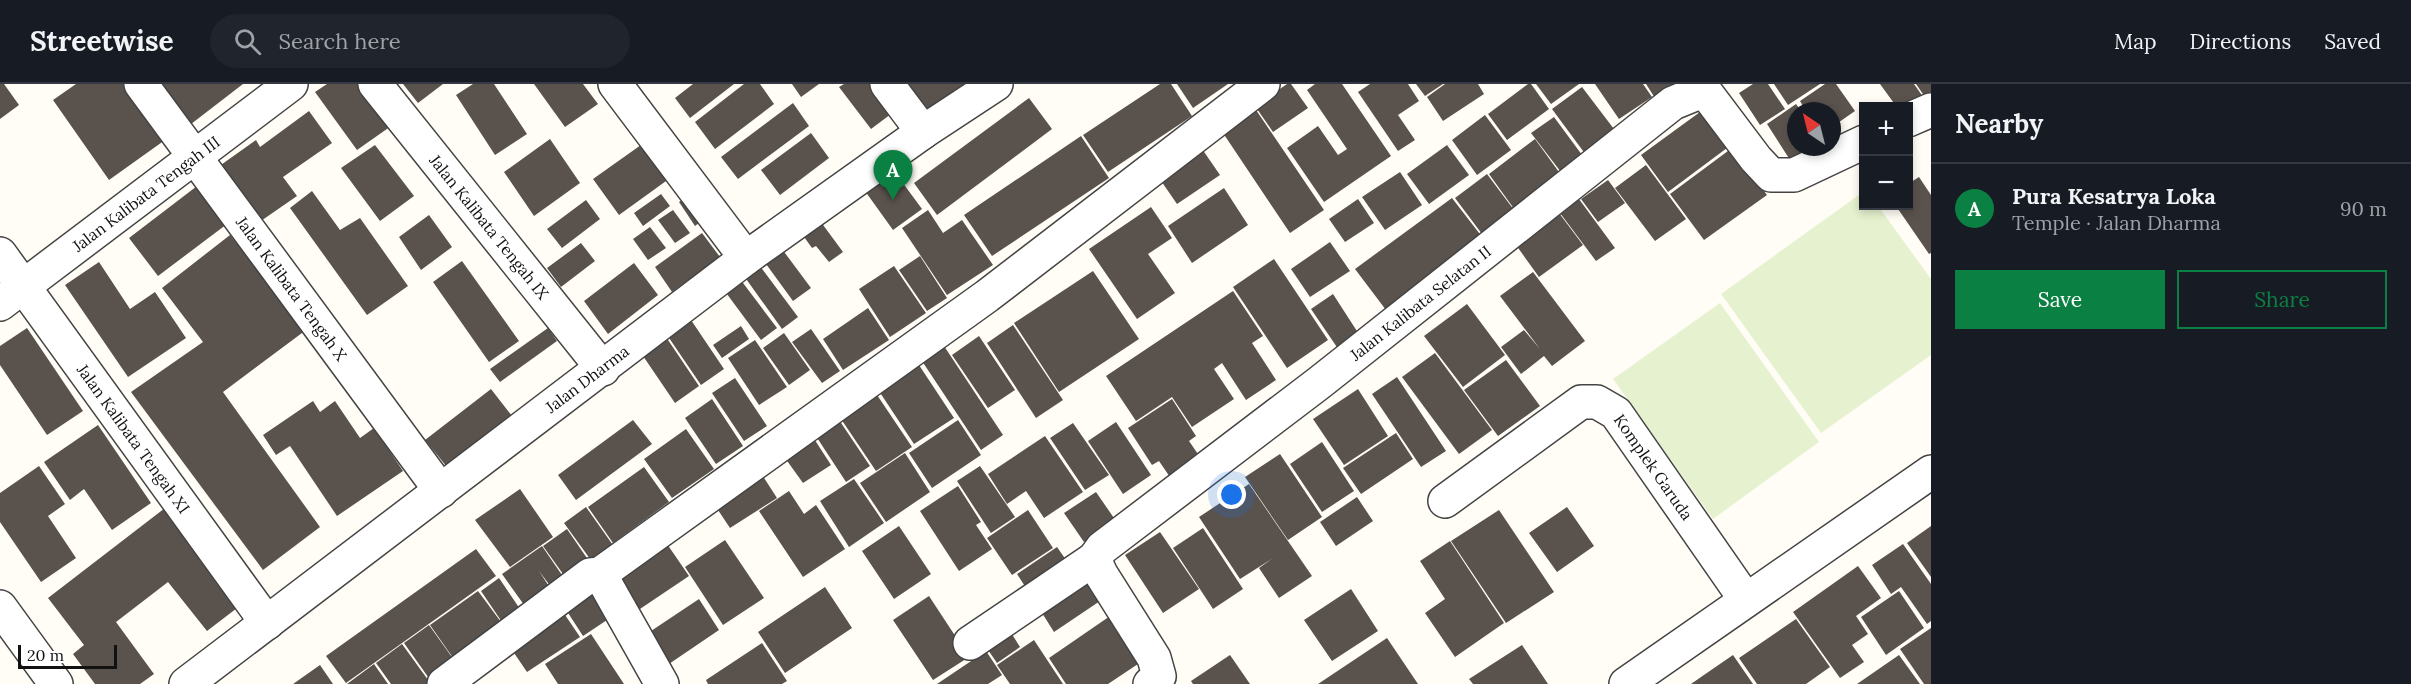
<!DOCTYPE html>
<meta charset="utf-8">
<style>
:root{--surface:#171b24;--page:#20242c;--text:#f1f3f6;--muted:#9ea1a6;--line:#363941;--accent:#0b8043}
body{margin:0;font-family:Lora,serif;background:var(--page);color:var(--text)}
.controls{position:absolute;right:18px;top:18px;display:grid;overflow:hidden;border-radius:0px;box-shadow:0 3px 9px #0003}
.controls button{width:54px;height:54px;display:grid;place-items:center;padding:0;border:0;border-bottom:2px solid var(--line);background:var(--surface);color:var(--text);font:30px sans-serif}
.compass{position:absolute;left:1787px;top:18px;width:54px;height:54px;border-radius:50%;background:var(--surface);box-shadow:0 3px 9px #0003;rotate:325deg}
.scale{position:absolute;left:18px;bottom:15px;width:99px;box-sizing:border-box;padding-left:6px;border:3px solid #111;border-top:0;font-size:16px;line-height:21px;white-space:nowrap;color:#111;-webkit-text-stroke:4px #fff;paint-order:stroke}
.you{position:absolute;left:1232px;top:411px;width:21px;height:21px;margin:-15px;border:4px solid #fff;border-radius:50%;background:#1a73e8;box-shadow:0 0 0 9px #1a73e833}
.badge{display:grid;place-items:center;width:39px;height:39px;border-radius:50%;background:var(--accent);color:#fff;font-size:20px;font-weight:700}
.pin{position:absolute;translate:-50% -50px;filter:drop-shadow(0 2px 3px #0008)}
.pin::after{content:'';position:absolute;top:32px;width:21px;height:18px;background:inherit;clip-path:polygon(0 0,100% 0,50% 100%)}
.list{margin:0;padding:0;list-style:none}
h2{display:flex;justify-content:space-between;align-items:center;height:78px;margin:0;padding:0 24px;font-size:26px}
h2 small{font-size:20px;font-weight:400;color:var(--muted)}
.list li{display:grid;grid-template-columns:39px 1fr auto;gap:18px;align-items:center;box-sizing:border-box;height:90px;padding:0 24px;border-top:2px solid var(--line)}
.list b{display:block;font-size:22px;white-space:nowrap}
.list p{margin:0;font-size:20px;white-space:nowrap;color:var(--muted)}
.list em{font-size:20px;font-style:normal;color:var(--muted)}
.actions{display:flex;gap:12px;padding:18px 24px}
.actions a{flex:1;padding:14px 0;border:2px solid var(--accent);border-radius:0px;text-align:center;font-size:21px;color:var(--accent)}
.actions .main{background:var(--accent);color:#fff}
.icon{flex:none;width:33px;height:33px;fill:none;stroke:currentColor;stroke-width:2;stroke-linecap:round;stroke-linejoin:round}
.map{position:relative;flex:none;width:1931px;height:600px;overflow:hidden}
header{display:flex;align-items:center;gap:36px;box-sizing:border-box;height:84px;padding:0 30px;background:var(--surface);border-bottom:2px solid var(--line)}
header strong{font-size:28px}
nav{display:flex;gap:33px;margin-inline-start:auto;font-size:21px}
.search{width:420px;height:54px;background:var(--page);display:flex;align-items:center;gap:15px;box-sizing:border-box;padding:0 21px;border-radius:33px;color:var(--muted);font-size:22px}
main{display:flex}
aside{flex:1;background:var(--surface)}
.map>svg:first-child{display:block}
</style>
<header>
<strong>Streetwise</strong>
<div class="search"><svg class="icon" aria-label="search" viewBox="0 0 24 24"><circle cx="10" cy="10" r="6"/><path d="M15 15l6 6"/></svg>Search here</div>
<nav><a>Map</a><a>Directions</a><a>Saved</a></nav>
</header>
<main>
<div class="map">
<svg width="1931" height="600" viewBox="0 0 1931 600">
<rect width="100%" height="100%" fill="#fffdf5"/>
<!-- pitch -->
<path fill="#e6f2cf" d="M1863 108 1864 122H1878L1931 195V271L1821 349 1721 210Z
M1720 219 1819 358 1713 435 1613 295Z"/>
<!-- building -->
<path fill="#5a524d" d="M0 0H4L19 21 0 35Z
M76 0H124L165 56 109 96 53 16Z
M149 0H243L182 47Z
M327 0H366L394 40 357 66 315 8Z
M403 0H443L418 19Z
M473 0H494L527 50 495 71 456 11Z
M534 0H583L598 20 565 43Z
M693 0H734L690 34 675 14Z
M744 0H760L774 20 715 65 695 38Z
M792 0H819L801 13Z
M844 0H881L899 24 871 45 839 3Z
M909 0H976L930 31Z
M1160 0H1171L1192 32 1108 88 1083 51Z
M1177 0H1228L1193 24Z
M1287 0H1291L1308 24 1273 48 1255 22Z
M1315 0H1342L1391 72 1324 118 1287 64 1318 42 1338 71 1347 65 1307 6Z
M1370 0H1408L1419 17 1398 31 1415 56 1398 67 1358 8Z
M1416 0H1443L1425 12Z
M1445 0H1478L1484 10 1443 37 1427 13Z
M1528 0H1531L1549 25 1507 56 1488 30Z
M1536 0H1579L1551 20Z
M1595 0H1643L1652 13 1619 35Z
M1646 0H1676L1655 14Z
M1753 0H1768L1785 25 1760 41 1739 9Z
M1774 0H1820L1788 21Z
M1825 0H1836L1855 27 1832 43V27H1806L1800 17Z
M1880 0H1914L1926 17 1908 22H1896Z
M1916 0H1931V9L1925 13Z
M1582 3 1617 49 1586 71 1552 25Z
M1029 14 1052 45 937 131 914 99Z
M793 19 809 42 738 95 721 73Z
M1796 20 1801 27H1796V63H1816L1792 79 1767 40Z
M1254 23 1324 126 1290 149 1221 46Z
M309 27 332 59 283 93 297 112 258 139 218 83 256 56 260 63Z
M1700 28 1727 64 1668 108 1641 71Z
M1485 31 1511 66 1477 91 1452 56Z
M1554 33 1585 75 1564 92 1531 49Z
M811 49 829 74 780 111 761 86Z
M1081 52 1109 94 992 172 964 131Z
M550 55 580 99 534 132 504 88Z
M1535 55 1564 95 1517 129 1489 90Z
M648 56 673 92 619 131 593 95Z
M375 61 414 112 380 137 341 84Z
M1447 61 1469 91 1429 120 1407 90Z
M1200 62 1220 91 1177 120 1157 91Z
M1732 64 1767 111 1704 156 1670 110Z
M1646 81 1686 135 1655 157 1615 104Z
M894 87 922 125 893 146 865 107Z
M1400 88 1422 121 1385 146 1362 113Z
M1487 90 1520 134 1488 158 1455 114Z
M1919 93 1931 111V169L1929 170 1896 122H1908V100Z
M1608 96 1625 119 1598 138 1581 115Z
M201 99 231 137 158 192 129 154Z
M1224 104 1248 141 1192 179 1168 142Z
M312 107 340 146 360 134 408 202 367 231 290 124Z
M661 110 670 122 643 142 634 129Z
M691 110 707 133 695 142 679 118Z
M1576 111 1615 164 1596 177 1557 125Z
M1452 114 1486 158 1389 230 1355 185Z
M1358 115 1374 139 1345 158 1329 135Z
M586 116 600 135 562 164 547 145Z
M1151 123 1172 154 1148 170 1175 209 1137 235 1089 165Z
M673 126 690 149 675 159 658 136Z
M928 126 943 149 962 136 993 181 947 211 902 144Z
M1559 129 1583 161 1539 193 1516 161Z
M815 130 843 168 829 178 816 162 812 164 797 143Z
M429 131 452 163 421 186 399 153Z
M650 143 666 164 648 176 633 155Z
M702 149 720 173 672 208 655 183Z
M230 151 306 246 223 308 320 443 263 486 131 308 203 258 162 204Z
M1330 158 1350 187 1310 213 1291 185Z
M581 159 595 177 561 203 547 184Z
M779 161 811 204 793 217 761 173Z
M920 172 947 214 927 227 899 186Z
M754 174 798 233 782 245 739 185Z
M1274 175 1328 256 1287 284 1233 203Z
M462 177 519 257 489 278 433 198Z
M99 178 130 225 155 208 186 254 128 293 65 201Z
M634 179 658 211 608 250 584 217Z
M894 182 926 229 890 253 859 205Z
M1093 187 1139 255 1059 308 1014 239Z
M1533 188 1585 257 1552 282 1544 272 1521 290 1501 263 1524 246 1540 265 1500 212Z
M737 191 777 244 761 256 721 202Z
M1233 207 1263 252 1252 259 1276 296 1246 316 1222 279 1214 285 1234 315 1192 343 1172 313 1136 337 1106 292Z
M1333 210 1364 258 1343 272 1311 225Z
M1467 220 1505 271 1463 303 1424 252Z
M868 224 889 256 843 286 823 255Z
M689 233 724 285 701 301 665 248Z
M1013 241 1063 316 1036 334 987 259Z
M741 242 749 255 722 274 713 261Z
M27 244 83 327 47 351 0 281V262Z
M548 244 557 257 500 298 490 285Z
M811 245 840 287 822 299 792 258Z
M784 249 810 286 789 301 763 264Z
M979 252 1015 306 988 324 952 271Z
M666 253 699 302 675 319 641 269Z
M755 256 787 303 759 321 728 274Z
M942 259 1003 351 981 366 920 274Z
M1435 269 1492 346 1459 370 1402 293Z
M915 275 954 334 914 360 875 301Z
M1506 276 1540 322 1498 352 1464 306Z
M1397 293 1446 367 1421 383 1372 310Z
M735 294 767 342 744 357 712 309Z
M871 302 912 363 876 387 835 326Z
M491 305 512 332 447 383 425 356Z
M1358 305 1388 352 1344 381 1313 335Z
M712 315 743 362 716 380 685 334Z
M1172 315 1196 352 1189 357 1202 376 1172 396 1159 377 1152 381 1128 344Z
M313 317 320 328 335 317 360 354 374 344 403 387 337 432 290 362 276 371 263 351Z
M833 327 870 382 846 398 810 343Z
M633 336 652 360 576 416 558 391Z
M958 336 981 371 932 404 909 369Z
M1116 338 1151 391 1123 410 1088 357Z
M1073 339 1109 391 1085 406 1050 354Z
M98 341 151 419 112 446 84 405 70 416 44 378Z
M686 345 714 385 672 414 644 375Z
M809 347 831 381 803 399 780 367Z
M1396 349 1413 375 1361 410 1343 384Z
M1045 352 1083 408 1044 434 1026 407 1007 420 988 390Z
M1322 358 1354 407 1322 428 1290 380Z
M905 369 930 408 886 438 860 399Z
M1280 370 1322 433 1288 456 1245 393Z
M39 382 65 420 48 432 76 474 41 498 0 438V409Z
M980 382 1015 433 991 449 957 397Z
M644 383 669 418 613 459 588 423Z
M759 386 777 414 730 444 712 417Z
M854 395 884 439 849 463 820 417Z
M1249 400 1312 492 1279 514 1259 484 1273 474 1240 495 1199 433Z
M958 402 981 438 976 441 992 465 959 487 920 427Z
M520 405 553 453 510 483 475 436Z
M789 407 804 430 816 421 845 465 803 493 759 427Z
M1096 408 1116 437 1084 458 1064 429Z
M1357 413 1373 437 1336 462 1320 438Z
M586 423 615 464 593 479 564 439Z
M1567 423 1594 462 1557 488 1529 449Z
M165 424 241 521 207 547 168 498 116 538 154 590 140 600H95L73 570 84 561 48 514Z
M1028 426 1053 464 1012 491 987 454Z
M1499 426 1554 508 1506 539 1451 457Z
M899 442 931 490 894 515 862 467Z
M1931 442V493L1907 459Z
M1203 444 1243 505 1213 525 1173 464Z
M567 445 591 480 568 497 543 462Z
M1160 448 1199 505 1163 529 1125 471Z
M725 456 764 514 723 541 685 483Z
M665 457 689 492 634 529 610 493Z
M1450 457 1504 539 1455 573 1425 529 1445 515 1420 477Z
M1903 460 1931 500V537L1927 540 1901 503 1891 510 1872 481Z
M542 462 564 494 551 503 539 487 552 507 527 525 502 490Z
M1057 463 1071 483 1030 510 1017 490Z
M476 465 496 492 346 599 326 572Z
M1858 482 1881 514 1856 532 1868 550 1852 561 1864 578 1840 594 1793 528Z
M1082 490 1100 517 1054 548 1037 521Z
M499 494 524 531 506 544 481 507Z
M594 496 616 530 583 552 561 518Z
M825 503 852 544 785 589 758 548Z
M1351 505 1378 547 1332 577 1304 536Z
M478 507 507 546 458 581 430 541Z
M1899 507 1924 544 1886 571 1861 533Z
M929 512 969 573 933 596 893 536Z
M699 515 719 546 663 584 642 553Z
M559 522 580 553 527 588 506 557Z
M1113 530 1144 576 1108 600H1066L1049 574Z
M1796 535 1830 583 1806 600H1757L1739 574Z
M429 541 459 583 433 600 404 559Z
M1008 544 1020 563 997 579 984 560Z
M1931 544V600H1924L1900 565Z
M591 550 624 600H558L545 580Z
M1387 554 1418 600H1318Z
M1034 556 1063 600H1010L997 581Z
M762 559 787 597 782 600H708L706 596Z
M402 560 431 600H391L376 579Z
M1522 561 1548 600H1473L1469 595Z
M986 567 1002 591 988 600H937Z
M1230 571 1250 600H1193L1191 597Z
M1733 571 1753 600H1691L1701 593Z
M1899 571 1920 600H1857Z
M374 580 388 600H347Z
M320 581 333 600H293Z"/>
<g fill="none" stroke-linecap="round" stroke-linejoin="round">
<!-- minor casing -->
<g stroke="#444" stroke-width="36">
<g id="minor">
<path id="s1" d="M141 0 441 407"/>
<path id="s2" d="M375 0 603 285"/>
<path d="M615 0 746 174"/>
<path d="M887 0 923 48"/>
<path d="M1908 36 1931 26"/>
<path id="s3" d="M0 170 267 539"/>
<path id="s4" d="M0 220 291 0"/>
<path id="s5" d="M1445 417 1581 318H1597L1616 329 1746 516"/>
<path d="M600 490 662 600"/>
<path d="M0 523 56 600"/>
<path d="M970 559 1094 475"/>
<path id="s6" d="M186 600 746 174 923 48 996 0"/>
<path d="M444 600 590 491 600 490 987 212 1263 0"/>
<path id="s7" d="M1150 600 1159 592 1154 574 1101 490 1094 475 1102 464 1319 299 1673 19 1695 10H1707L1756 75 1771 91H1794L1864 58"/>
<path d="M1626 600 1931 388"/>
</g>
</g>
<!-- minor -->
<use href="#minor" stroke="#fff" stroke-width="33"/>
</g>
<g text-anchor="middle" stroke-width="6" stroke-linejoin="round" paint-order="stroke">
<!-- street labels -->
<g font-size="16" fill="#111" stroke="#fff">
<text dy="6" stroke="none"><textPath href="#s4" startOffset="183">Jalan Kalibata Tengah III</textPath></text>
<text dy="6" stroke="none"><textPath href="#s2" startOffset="183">Jalan Kalibata Tengah IX</textPath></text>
<text dy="6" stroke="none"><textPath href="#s1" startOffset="254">Jalan Kalibata Tengah X</textPath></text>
<text dy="6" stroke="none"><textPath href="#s7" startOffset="562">Jalan Kalibata Selatan II</textPath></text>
<text dy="6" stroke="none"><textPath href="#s6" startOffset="504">Jalan Dharma</textPath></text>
<text dy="6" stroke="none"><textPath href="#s3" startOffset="228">Jalan Kalibata Tengah XI</textPath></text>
<text dy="6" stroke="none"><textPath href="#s5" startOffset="272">Komplek Garuda</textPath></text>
</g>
</g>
</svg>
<div class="controls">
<button>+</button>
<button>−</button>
</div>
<svg class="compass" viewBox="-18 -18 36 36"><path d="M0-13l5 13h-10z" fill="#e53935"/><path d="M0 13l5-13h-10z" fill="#9ea1a6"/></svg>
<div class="scale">20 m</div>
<div class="you"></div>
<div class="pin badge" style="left:893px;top:116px">A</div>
</div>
<aside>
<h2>Nearby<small></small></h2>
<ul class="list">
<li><span class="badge">A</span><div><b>Pura Kesatrya Loka</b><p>Temple · Jalan Dharma</p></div><em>90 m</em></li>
</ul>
<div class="actions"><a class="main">Save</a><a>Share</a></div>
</aside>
</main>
